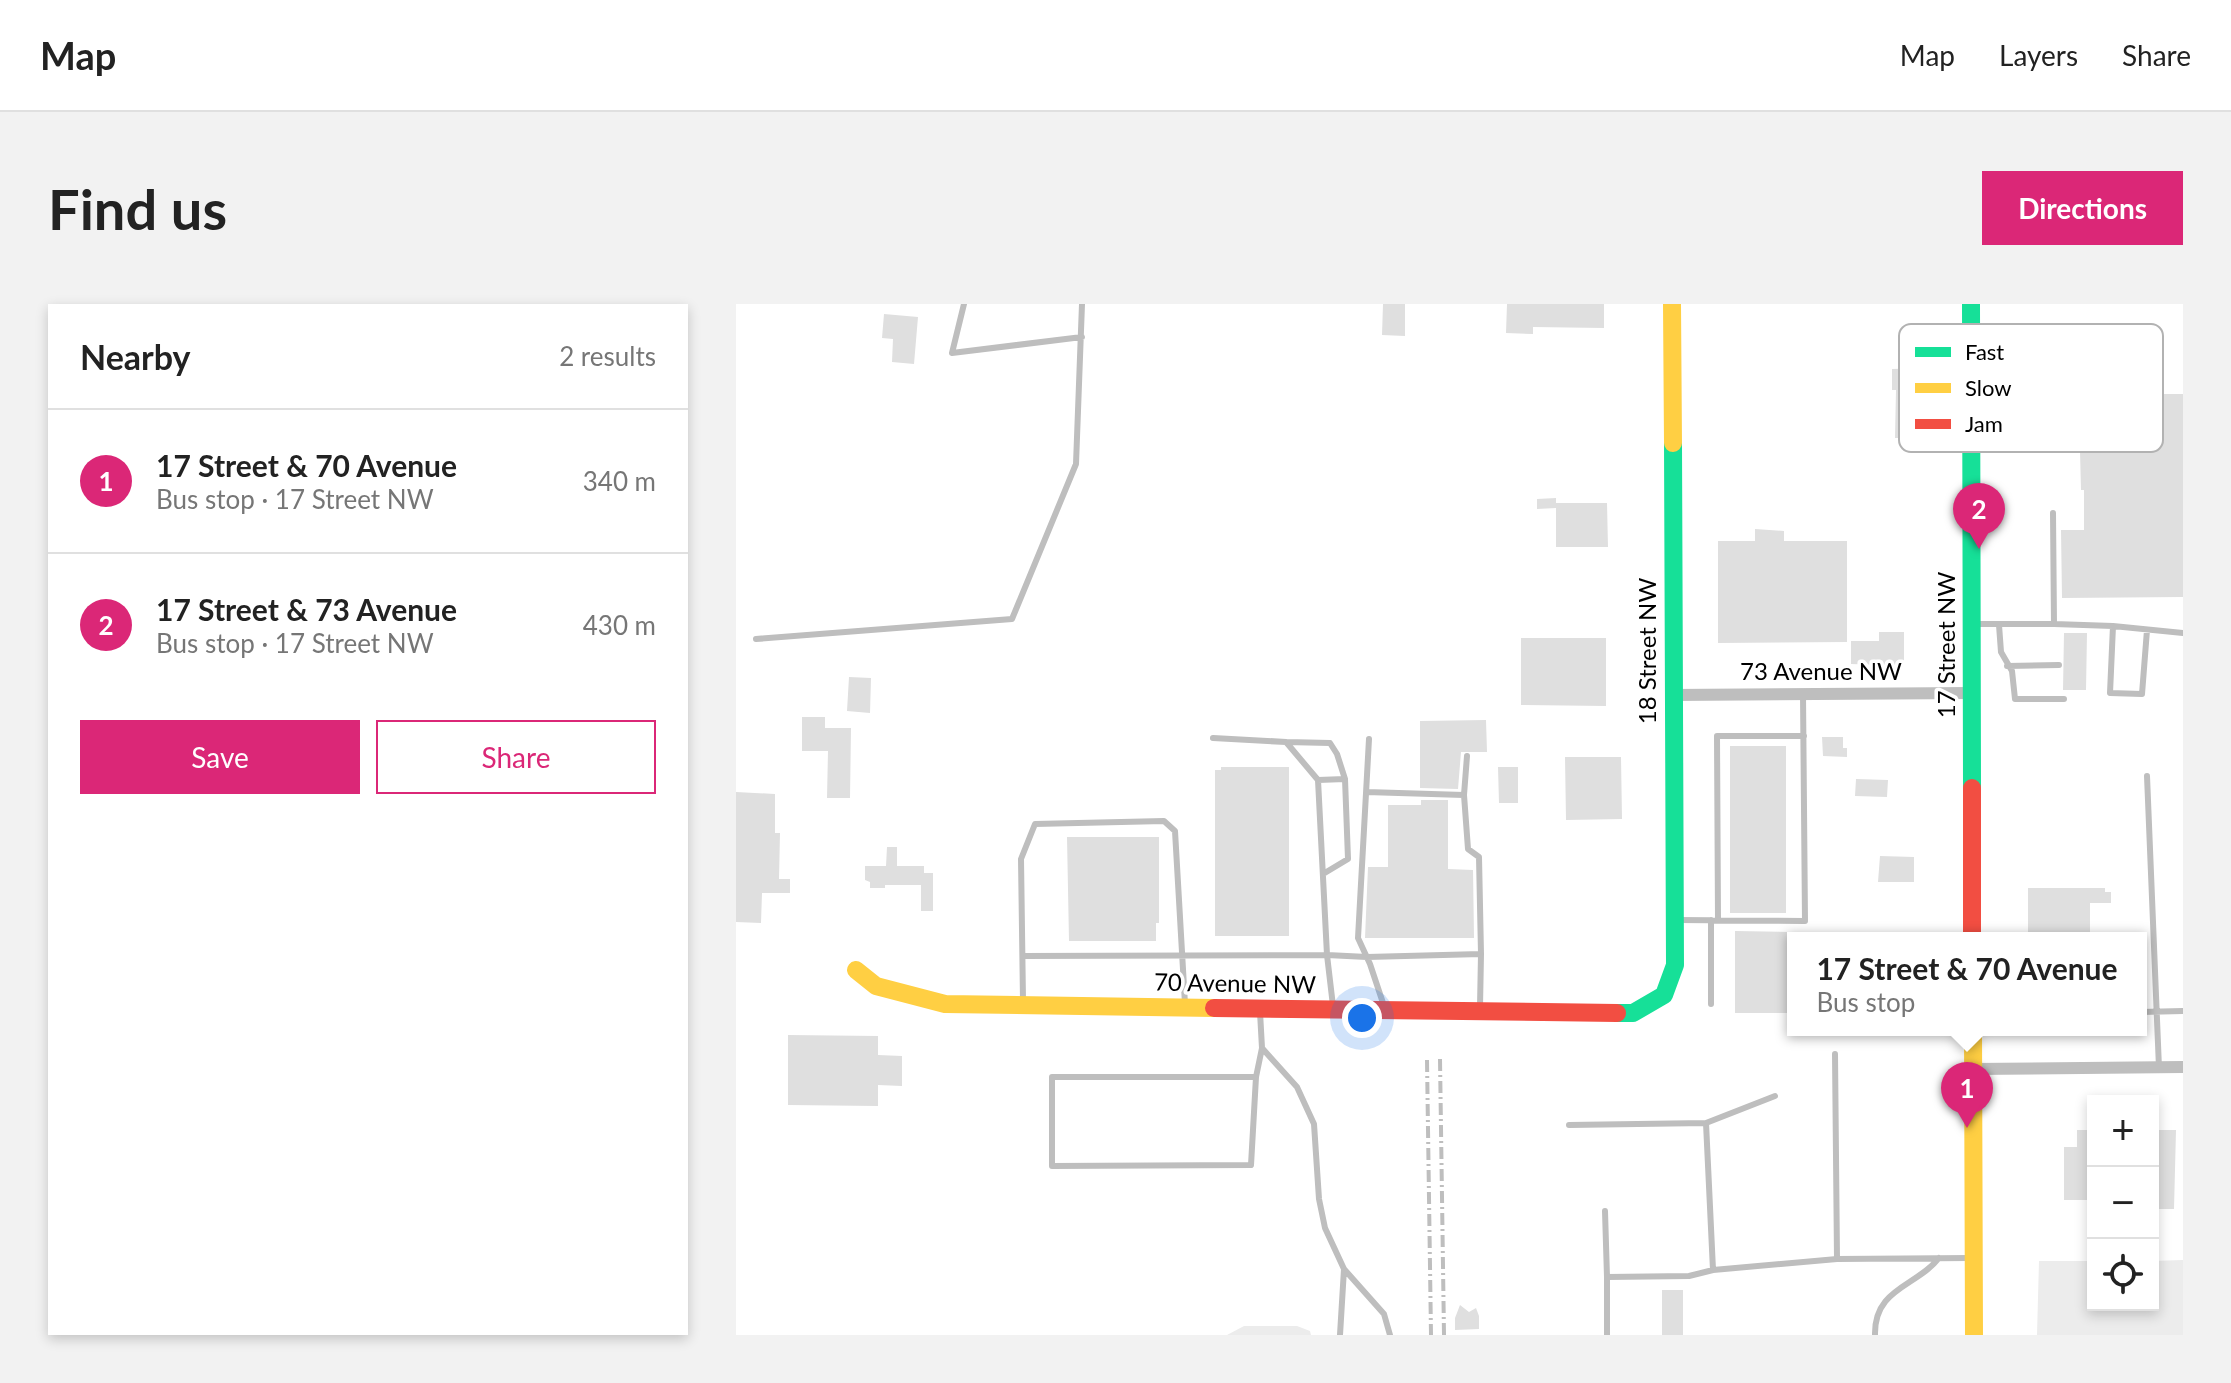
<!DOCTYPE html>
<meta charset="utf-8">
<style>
:root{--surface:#fff;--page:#f2f2f2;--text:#222;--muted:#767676;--line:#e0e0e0;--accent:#db2777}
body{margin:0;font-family:Lato,sans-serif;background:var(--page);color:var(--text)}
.controls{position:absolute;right:24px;bottom:24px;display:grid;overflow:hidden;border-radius:0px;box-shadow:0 4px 12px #0003}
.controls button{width:72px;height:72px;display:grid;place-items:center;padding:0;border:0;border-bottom:2px solid var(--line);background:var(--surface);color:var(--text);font:40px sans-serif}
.you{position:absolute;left:626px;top:714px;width:28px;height:28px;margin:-20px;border:6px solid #fff;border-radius:50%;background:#1a73e8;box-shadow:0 0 0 12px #1a73e833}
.badge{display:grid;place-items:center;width:52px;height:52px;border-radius:50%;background:var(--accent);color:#fff;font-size:26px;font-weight:700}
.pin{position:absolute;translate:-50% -66px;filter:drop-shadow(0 2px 4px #0008)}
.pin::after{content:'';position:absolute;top:42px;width:28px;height:24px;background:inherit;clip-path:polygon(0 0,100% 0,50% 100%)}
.popup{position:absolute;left:1051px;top:628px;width:360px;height:104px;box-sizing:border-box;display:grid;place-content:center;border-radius:0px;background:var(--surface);filter:drop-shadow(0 2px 6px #0005);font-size:26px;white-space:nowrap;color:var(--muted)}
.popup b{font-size:30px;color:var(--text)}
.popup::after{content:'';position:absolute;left:50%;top:100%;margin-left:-16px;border:16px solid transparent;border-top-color:var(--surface)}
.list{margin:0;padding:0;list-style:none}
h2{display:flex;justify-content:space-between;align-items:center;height:104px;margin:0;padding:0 32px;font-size:34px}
h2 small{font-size:26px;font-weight:400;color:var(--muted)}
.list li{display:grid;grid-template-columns:52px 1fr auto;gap:24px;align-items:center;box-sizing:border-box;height:144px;padding:0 32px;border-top:2px solid var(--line)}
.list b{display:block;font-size:30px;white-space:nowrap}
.list p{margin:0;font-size:26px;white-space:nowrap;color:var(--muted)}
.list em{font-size:26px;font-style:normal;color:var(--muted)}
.actions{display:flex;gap:16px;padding:24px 32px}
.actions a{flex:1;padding:18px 0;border:2px solid var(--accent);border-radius:0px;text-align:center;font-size:28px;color:var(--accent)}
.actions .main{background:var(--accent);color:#fff}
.icon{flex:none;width:44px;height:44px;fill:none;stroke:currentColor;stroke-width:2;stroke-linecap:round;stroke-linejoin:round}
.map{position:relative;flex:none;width:1447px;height:1031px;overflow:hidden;border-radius:0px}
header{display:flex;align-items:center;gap:48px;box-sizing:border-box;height:112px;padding:0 40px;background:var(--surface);border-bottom:2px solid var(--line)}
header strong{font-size:38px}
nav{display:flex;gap:44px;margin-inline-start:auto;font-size:28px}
.intro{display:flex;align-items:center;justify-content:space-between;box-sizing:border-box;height:192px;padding:0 48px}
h1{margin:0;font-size:56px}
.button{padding:20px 36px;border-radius:0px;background:var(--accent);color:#fff;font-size:28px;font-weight:700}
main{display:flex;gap:48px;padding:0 48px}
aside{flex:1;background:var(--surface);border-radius:0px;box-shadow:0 4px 12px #0003}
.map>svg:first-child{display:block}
</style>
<header>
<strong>Map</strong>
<nav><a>Map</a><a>Layers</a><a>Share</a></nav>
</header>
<div class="intro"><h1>Find us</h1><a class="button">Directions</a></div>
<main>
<aside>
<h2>Nearby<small>2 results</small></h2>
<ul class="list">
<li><span class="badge">1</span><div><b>17 Street &amp; 70 Avenue</b><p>Bus stop · 17 Street NW</p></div><em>340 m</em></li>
<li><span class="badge">2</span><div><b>17 Street &amp; 73 Avenue</b><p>Bus stop · 17 Street NW</p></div><em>430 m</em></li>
</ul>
<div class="actions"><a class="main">Save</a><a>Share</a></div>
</aside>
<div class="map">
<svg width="1447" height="1031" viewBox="0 0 1447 1031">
<rect width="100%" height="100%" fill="#fff"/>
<!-- green -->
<path fill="#ececec" d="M1447 956V1031H1301L1303 957H1357V1001H1417V957Z
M508 1022H561L574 1027 575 1031H491Z"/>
<!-- building -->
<path fill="#dfdfdf" d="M647 0H669V32L646 31Z
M771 0H868V24L797 23V30L770 29Z
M148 10 182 13 178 60 156 58 157 35 146 34Z
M1189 64 1190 90H1194L1192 145 1169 146V134H1159L1160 86H1156V65Z
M1382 90V93H1423V90H1447V293L1326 294 1325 226H1348V186H1345L1344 147H1311L1312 122H1349V91Z
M820 194V199H871L872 243H820V204L801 205V195Z
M1019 225 1048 227V237H1111V338L982 339V237H1019Z
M1143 328H1168V362L1115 360V337H1143Z
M1328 329H1351L1350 386H1327Z
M785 334H870V402L785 401Z
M113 373 135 374 134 409 111 407Z
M66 413H89V424H115L114 494H91L92 447H66Z
M750 416 751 448H725L722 485 684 484V417Z
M1086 433H1107V444H1111V453L1087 452Z
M994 442H1050V609H994Z
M829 453H885L886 515 830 516Z
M485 463H553V632H479V466H485Z
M762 463H782V499H763Z
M1120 475 1152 476 1151 493 1119 492Z
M0 488 39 490V529H44L43 575H54V589H26L25 619 0 618Z
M685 496H712V565L737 566 738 634H629L632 563H652V501H685Z
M331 533H423V619H420V637H333Z
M151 543H161V562H188V569H197V607H185V581H149V584H134V578L129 576V562H150Z
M1144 552 1178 553V578H1142Z
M1292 584H1369V588H1375V599H1354V634H1292Z
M999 627 1055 628 1054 709H999Z
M52 731 142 732V751L166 752V782L142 781V802L52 801Z
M1341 826H1357V896H1328V843H1341Z
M1417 826H1440L1438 905H1417Z
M926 986H947V1031H926Z
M724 1001 733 1008 740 1004 743 1012V1025L719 1026V1014Z"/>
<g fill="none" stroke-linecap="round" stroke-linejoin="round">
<!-- lane -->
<path stroke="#bebebe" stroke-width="6" d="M228 0 216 49 346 33
M1239 320H1318L1317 209
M1318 320 1377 322 1447 329
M1263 321 1265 348 1276 367 1279 395H1328
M1377 322 1374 389 1406 390 1411 326
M20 335 276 315 340 160 346 0
M1271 362 1323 361
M477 434 550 438 582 476 591 651 631 653 745 650 744 703
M633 435 622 634 634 660 648 702
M550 438 594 439 601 450 609 475 582 476
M1411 472 1423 764
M630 488 728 491 732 545 743 553 745 650
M728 491 731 452
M587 570 612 555 609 475
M940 616 1069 617 1067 390
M975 616V700
M982 616 981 432H1068
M287 652 591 651 597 702
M287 697 285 555 299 520 428 517 439 527 449 700
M524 708 526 744 561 783 578 820 583 895 589 924 608 965 648 1010 654 1031
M1405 708 1447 707
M1099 750 1101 955
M520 773H316V862L515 861 520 773 526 744
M970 819 1039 792
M833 821 970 819 977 966
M869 907 871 973
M604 1031 608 965
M871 1031V973L953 972 977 966 1101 955 1234 954
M1139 1031C1138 984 1180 983 1203 954"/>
<!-- street -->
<path stroke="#bebebe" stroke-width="12" d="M936 391 1235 389
M1237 765 1447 763"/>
<!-- fast -->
<path stroke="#16e098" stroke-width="18" d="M1235 0 1236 484
M881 709H897L928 691 939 661 937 139"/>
<!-- slow -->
<path stroke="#ffcf43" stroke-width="18" d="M936 0 937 139
M120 666 140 682 209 700 478 704
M1237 726 1238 1031"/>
<!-- jam -->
<path stroke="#f24e42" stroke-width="18" d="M1236 484V634
M478 704 881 709"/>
<!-- rail -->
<path stroke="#bebebe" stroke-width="4" stroke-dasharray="12 4 2 4" stroke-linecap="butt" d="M704 755 708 1031
M691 756 695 1031"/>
</g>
<g text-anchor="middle" stroke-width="7" stroke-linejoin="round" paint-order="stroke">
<!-- street labels -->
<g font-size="24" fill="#000" stroke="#fff">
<text transform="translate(1211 341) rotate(-90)" y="8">17 Street NW</text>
<text transform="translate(912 347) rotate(-90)" y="8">18 Street NW</text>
<text x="1085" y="376">73 Avenue NW</text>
<text transform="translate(499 680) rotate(1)" y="8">70 Avenue NW</text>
</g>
</g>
<!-- legend -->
<rect x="1163" y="20" width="264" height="128" rx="12" fill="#fff" stroke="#b2b2b2" stroke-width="2"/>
<rect x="1179" y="43" width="36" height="10" fill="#16e098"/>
<rect x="1179" y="79" width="36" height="10" fill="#ffcf43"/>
<rect x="1179" y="115" width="36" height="10" fill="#f24e42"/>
<g font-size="22" fill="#000">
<text x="1229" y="56">Fast</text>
<text x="1229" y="92">Slow</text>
<text x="1229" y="128">Jam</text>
</g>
</svg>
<div class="controls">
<button>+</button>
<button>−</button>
<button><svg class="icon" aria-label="locate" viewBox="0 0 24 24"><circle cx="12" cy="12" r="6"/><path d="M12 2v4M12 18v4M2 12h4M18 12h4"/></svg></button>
</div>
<div class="you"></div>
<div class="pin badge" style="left:1231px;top:824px">1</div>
<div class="popup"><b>17 Street &amp; 70 Avenue</b>Bus stop</div>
<div class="pin badge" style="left:1243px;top:245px">2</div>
</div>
</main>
